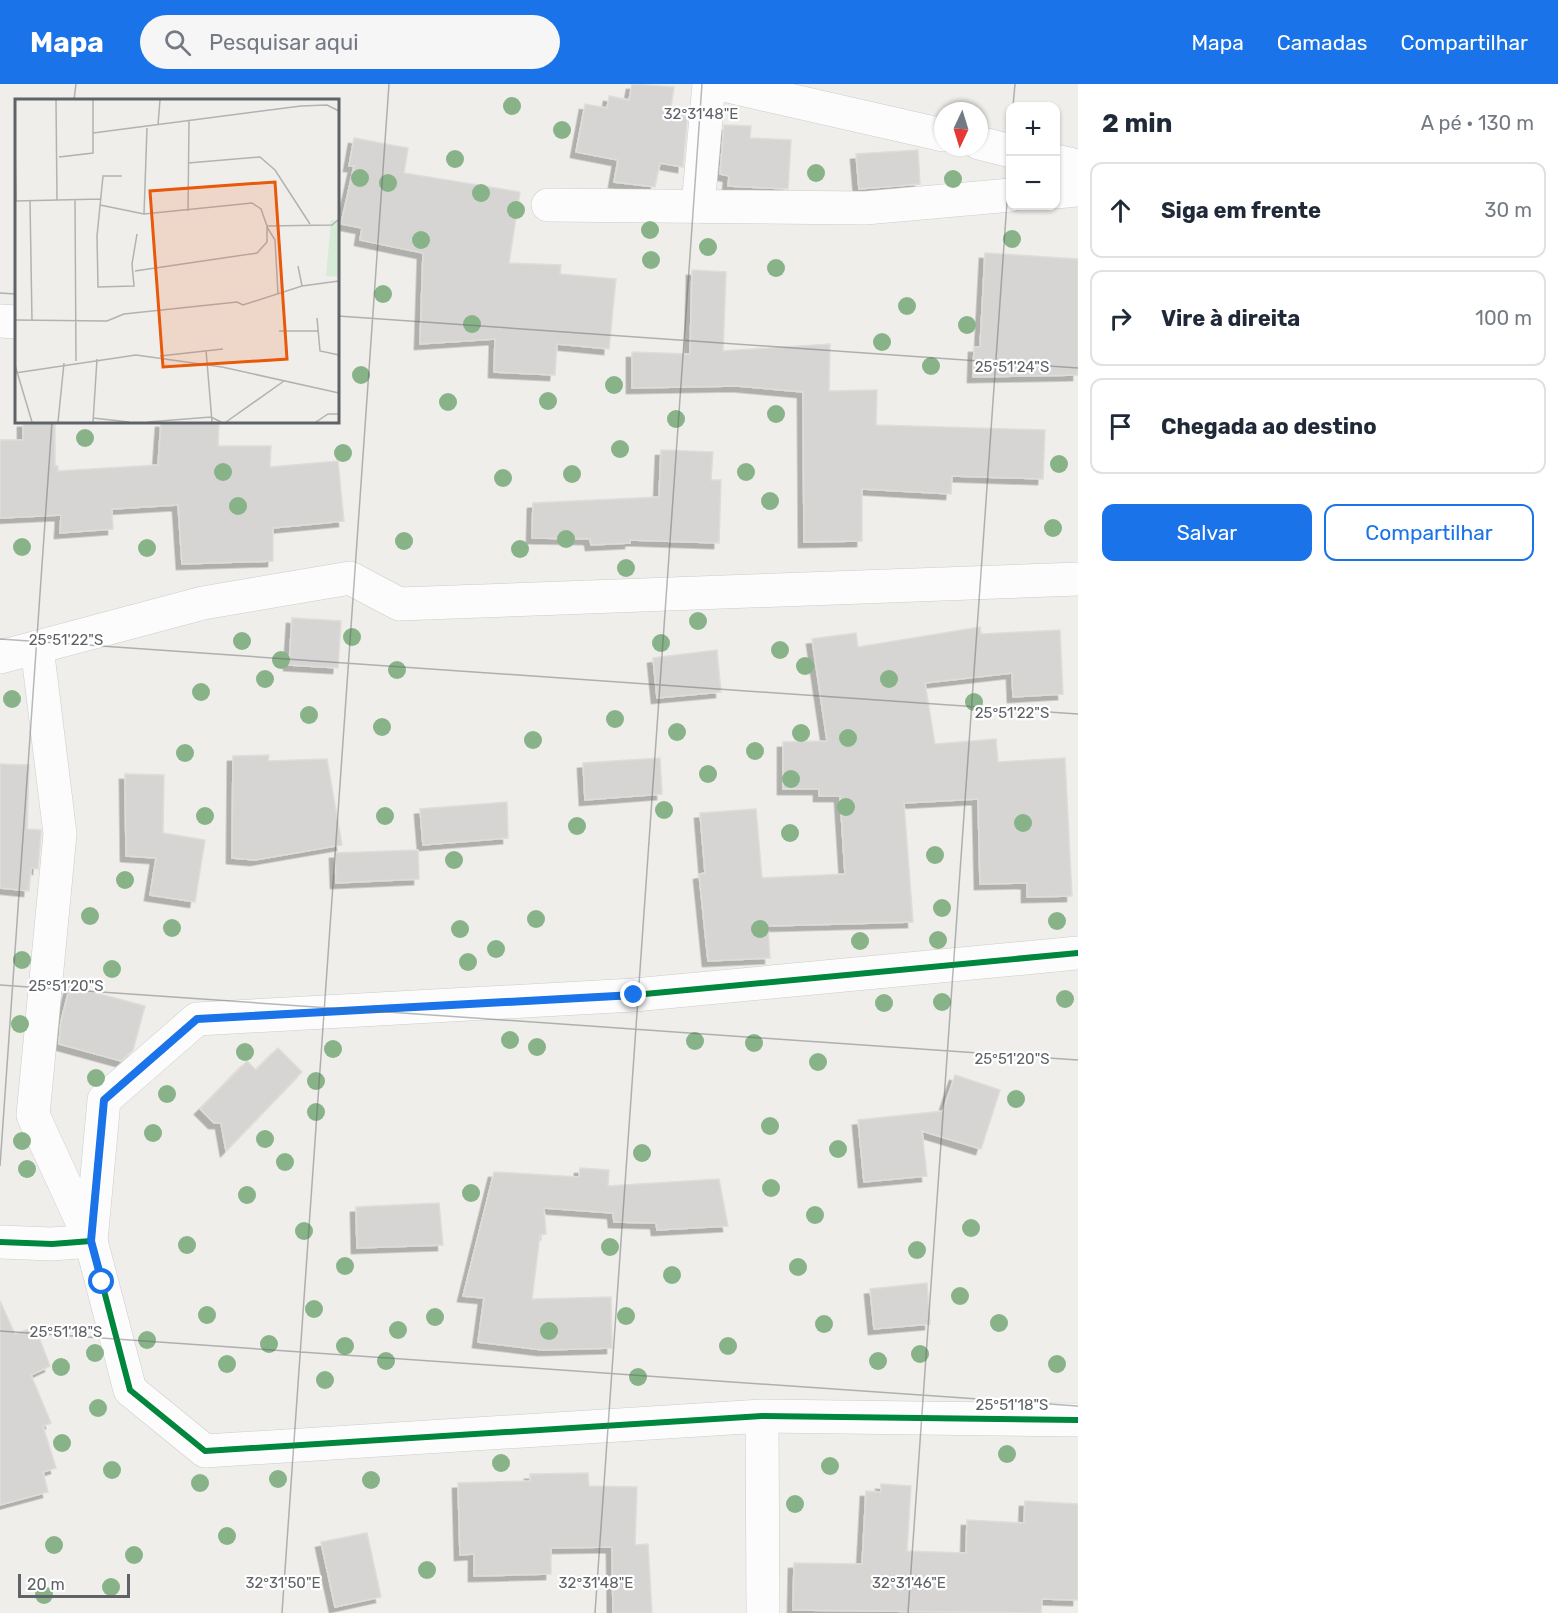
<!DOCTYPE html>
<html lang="pt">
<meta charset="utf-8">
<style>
:root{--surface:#fff;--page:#f6f6f7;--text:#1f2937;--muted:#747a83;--line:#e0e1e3;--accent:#1a73e8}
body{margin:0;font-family:Rubik,sans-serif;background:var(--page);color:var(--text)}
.controls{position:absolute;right:18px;top:18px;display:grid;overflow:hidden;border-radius:12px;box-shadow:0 2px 4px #0004}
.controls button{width:54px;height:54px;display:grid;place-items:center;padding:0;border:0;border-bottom:2px solid var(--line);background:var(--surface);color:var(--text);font:30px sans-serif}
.compass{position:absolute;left:934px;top:18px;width:54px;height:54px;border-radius:50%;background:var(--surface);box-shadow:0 2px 4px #0004;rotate:184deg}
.scale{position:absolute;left:18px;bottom:15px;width:112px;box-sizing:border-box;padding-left:6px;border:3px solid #5f6368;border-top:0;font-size:16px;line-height:21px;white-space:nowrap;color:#5f6368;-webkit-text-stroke:4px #fff;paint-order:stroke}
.stop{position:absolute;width:18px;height:18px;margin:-14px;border:4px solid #1a73e8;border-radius:50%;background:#fff}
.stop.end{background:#1a73e8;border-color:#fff;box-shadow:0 2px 6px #0008}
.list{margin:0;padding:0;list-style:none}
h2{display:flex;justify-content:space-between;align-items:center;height:78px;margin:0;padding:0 24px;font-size:26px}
h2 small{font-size:20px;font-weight:400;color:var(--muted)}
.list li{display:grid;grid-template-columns:39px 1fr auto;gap:18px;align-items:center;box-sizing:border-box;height:96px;margin:0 12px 12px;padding:0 12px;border:2px solid var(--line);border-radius:12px}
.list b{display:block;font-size:22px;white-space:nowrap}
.list em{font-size:20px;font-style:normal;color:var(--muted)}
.actions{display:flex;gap:12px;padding:18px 24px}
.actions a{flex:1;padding:14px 0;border:2px solid var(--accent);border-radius:12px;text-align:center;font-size:21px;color:var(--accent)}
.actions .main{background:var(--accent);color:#fff}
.icon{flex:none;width:33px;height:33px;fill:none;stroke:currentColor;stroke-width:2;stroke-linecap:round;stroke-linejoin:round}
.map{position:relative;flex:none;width:1078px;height:1529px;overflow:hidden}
header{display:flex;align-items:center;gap:36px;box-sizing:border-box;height:84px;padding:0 30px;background:var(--accent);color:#fff}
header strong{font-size:28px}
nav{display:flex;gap:33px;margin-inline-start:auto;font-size:21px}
.search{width:420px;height:54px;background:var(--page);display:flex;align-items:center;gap:15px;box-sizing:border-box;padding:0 21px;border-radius:33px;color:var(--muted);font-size:22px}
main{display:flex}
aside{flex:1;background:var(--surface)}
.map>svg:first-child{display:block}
</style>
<header>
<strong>Mapa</strong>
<div class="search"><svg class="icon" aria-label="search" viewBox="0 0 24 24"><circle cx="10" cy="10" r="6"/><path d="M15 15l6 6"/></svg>Pesquisar aqui</div>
<nav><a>Mapa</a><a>Camadas</a><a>Compartilhar</a></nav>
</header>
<main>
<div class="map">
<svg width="1078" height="1529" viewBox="0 0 1078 1529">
<defs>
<filter id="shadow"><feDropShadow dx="-5.5" dy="5.5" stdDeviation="0" flood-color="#0004"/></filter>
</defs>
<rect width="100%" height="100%" fill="#efeeea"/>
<!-- building -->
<path fill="#d6d5d3" stroke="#deddd9" stroke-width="1.5" filter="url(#shadow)" d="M632 0 674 3 671 23 688 26 683 83 660 79 655 103 614 98 618 76 576 68 585 20 607 24 609 12 629 16Z
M724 41 751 42 750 54 791 56 788 105 728 102 729 92 720 90Z
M354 54 408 64 404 89 520 108 509 179 561 181 560 190 616 195 609 265 557 260 555 291 494 288 495 255 420 260 423 169 360 156 362 144 341 140 354 82H349Z
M918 66 920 100 859 105 856 70Z
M985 169 1078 175V291L973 293 974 263H980Z
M692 186 726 188 723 267 830 260 829 307 877 306 876 341 1045 346 1043 395 952 392 951 410 862 405V457L804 458 803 308 737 302 632 304V268L690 270Z
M23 338H55V382H58V387L158 381 161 338H219L218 362H271L270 383 338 377 344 437 273 444V477L182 480 178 421 112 425 113 445 60 449 61 431 0 434V356H23Z
M661 366 713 368 711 396H721L719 459 630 456V459L591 461 590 455 532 454 533 419 659 413Z
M292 534 341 537 338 584 289 581Z
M980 543 981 550 1060 546 1063 610 1013 613 1012 589 925 599 935 660 996 655 998 678 1065 674 1072 812 1027 813V799L980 800 978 715 904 719 913 838 768 842 770 874 708 877 699 790 705 789 700 729 756 725 762 794 845 790 840 712H819V705H783V658L827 657 812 555 856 549 858 563Z
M717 566 721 608 657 614 653 574Z
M269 671 268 677 327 675 342 761 255 776 232 774 233 672Z
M660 674 662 710 585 716 583 679Z
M0 680 29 681 27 745 41 746V750L38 785 31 784 29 807 0 804Z
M125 690 164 691 163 749 205 756 195 818 150 811 156 774 126 772Z
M507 718 508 754 423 761 420 725Z
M418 766 419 795 336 799 335 769Z
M70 902 145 922 133 966 121 977 59 960 61 937Z
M278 964 302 988 226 1067 221 1039H214L200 1025 247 977 256 986Z
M955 991 1000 1006 981 1065 922 1047 927 1092 864 1098 858 1036 943 1027Z
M580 1084 609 1086 608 1102 719 1095 728 1142 657 1146 656 1139 614 1138 613 1129 544 1124 546 1150 540 1151 532 1215 611 1213 612 1264 543 1266 478 1258 484 1214 463 1212 494 1088 579 1093Z
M439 1119 443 1161 357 1164 356 1123Z
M927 1199 930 1240 874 1245 870 1205Z
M0 1217 15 1250 35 1243 50 1282 31 1291 51 1339 43 1342 56 1384 43 1388 48 1408 0 1421Z
M588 1389 589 1402 637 1403 635 1461 648 1460 652 1529H613L612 1463 551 1464V1490L474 1492V1470L460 1471 458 1399 530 1397V1390Z
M881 1400 911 1402 907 1467 966 1469 967 1436 1024 1439 1025 1417 1078 1420V1516L1042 1515 1041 1529 793 1526 794 1479 862 1480 866 1407 881 1408Z
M367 1449 381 1513 335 1523 321 1458Z"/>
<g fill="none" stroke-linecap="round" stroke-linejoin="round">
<!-- minor casing -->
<g stroke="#cbcccc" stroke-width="34">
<path id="minor" d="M1056 108 1078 106
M548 121 865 124 1011 111
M698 123 709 0
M0 237 16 238
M37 563 60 750 33 1031 90 1155
M0 573 203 519 350 494 399 520 1078 495
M91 1157 104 1016 197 935 634 911 1078 869
M0 1158 52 1160 91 1157 130 1306 205 1367 762 1332 1078 1336
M762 1332 763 1529"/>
</g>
<!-- tertiary casing -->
<g stroke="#cbcccc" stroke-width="34">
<path id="tertiary" d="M719 0 943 51
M979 59 1011 67
M1056 77 1078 82"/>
</g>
<!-- minor -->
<use href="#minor" stroke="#fdfcfc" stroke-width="33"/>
<!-- tertiary -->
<use href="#tertiary" stroke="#fdfcfc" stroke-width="33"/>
<!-- cycleway casing -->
<g stroke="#fff" stroke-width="10">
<path id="cycleway" d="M91 1157 104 1016 197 935 634 911 1078 869
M0 1158 52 1160 91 1157 130 1306 205 1367 762 1332 1078 1336"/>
</g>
<!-- cycleway -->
<use href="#cycleway" stroke="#00873e" stroke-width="6"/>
</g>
<!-- trees -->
<g fill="#88b388">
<circle cx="512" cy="22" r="9"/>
<circle cx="562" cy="46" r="9"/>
<circle cx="455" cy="75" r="9"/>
<circle cx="816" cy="89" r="9"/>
<circle cx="360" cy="94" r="9"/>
<circle cx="953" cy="95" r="9"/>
<circle cx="388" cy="99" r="9"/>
<circle cx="481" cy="109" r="9"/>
<circle cx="516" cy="126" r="9"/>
<circle cx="650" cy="146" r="9"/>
<circle cx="1012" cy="155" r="9"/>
<circle cx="421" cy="156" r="9"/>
<circle cx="708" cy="163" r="9"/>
<circle cx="651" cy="176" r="9"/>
<circle cx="776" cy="184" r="9"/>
<circle cx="383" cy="210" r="9"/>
<circle cx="907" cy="222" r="9"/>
<circle cx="472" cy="240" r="9"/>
<circle cx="967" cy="241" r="9"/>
<circle cx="882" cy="258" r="9"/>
<circle cx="931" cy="282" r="9"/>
<circle cx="361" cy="291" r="9"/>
<circle cx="614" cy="301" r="9"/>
<circle cx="548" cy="317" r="9"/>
<circle cx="448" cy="318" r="9"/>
<circle cx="776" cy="330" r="9"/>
<circle cx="676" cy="335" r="9"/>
<circle cx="85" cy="354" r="9"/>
<circle cx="620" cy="365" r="9"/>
<circle cx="343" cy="369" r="9"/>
<circle cx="1059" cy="380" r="9"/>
<circle cx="223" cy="388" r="9"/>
<circle cx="746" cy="388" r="9"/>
<circle cx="572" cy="390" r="9"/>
<circle cx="503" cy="394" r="9"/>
<circle cx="770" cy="417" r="9"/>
<circle cx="238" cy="422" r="9"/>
<circle cx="1053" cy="444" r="9"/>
<circle cx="566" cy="455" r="9"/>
<circle cx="404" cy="457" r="9"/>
<circle cx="22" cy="463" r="9"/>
<circle cx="147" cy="464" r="9"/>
<circle cx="520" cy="465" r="9"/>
<circle cx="626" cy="484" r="9"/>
<circle cx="698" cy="537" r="9"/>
<circle cx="352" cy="553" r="9"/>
<circle cx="242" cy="557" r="9"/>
<circle cx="661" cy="559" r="9"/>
<circle cx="780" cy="566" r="9"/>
<circle cx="281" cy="576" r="9"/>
<circle cx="805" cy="582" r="9"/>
<circle cx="397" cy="586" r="9"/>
<circle cx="265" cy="595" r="9"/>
<circle cx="889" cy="595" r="9"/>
<circle cx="201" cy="608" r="9"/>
<circle cx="12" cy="615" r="9"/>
<circle cx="974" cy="618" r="9"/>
<circle cx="309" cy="631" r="9"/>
<circle cx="615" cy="635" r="9"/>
<circle cx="382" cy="643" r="9"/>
<circle cx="677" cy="648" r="9"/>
<circle cx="801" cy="649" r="9"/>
<circle cx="848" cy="654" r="9"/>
<circle cx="533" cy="656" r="9"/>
<circle cx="755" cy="667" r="9"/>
<circle cx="185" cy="669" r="9"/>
<circle cx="708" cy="690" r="9"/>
<circle cx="791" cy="695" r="9"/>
<circle cx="846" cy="723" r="9"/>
<circle cx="664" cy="726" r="9"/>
<circle cx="205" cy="732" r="9"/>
<circle cx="385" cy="732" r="9"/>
<circle cx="1023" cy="739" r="9"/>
<circle cx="577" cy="742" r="9"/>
<circle cx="790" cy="749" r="9"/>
<circle cx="935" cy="771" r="9"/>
<circle cx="454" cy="776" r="9"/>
<circle cx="125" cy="796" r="9"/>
<circle cx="942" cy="824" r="9"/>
<circle cx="90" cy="832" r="9"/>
<circle cx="536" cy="835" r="9"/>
<circle cx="1057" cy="837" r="9"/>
<circle cx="172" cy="844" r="9"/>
<circle cx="460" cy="845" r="9"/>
<circle cx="760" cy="845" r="9"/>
<circle cx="938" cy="856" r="9"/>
<circle cx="860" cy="857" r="9"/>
<circle cx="496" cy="865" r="9"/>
<circle cx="22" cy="876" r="9"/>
<circle cx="468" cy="878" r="9"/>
<circle cx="112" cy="885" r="9"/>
<circle cx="1065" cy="915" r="9"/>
<circle cx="942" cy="918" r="9"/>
<circle cx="884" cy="919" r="9"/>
<circle cx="20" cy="940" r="9"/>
<circle cx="510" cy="956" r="9"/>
<circle cx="695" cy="957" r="9"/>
<circle cx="754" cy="959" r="9"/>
<circle cx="537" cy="963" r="9"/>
<circle cx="333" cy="965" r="9"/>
<circle cx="245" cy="968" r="9"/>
<circle cx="818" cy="978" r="9"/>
<circle cx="96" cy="994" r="9"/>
<circle cx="316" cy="997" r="9"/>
<circle cx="167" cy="1010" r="9"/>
<circle cx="1016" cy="1015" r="9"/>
<circle cx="316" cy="1028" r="9"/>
<circle cx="770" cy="1042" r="9"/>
<circle cx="153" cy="1049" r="9"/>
<circle cx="265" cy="1055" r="9"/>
<circle cx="22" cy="1057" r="9"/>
<circle cx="838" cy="1065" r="9"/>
<circle cx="642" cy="1069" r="9"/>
<circle cx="285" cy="1078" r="9"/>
<circle cx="27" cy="1085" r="9"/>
<circle cx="771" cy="1104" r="9"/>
<circle cx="471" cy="1109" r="9"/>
<circle cx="247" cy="1111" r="9"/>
<circle cx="815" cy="1131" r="9"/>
<circle cx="971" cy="1144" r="9"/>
<circle cx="304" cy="1147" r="9"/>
<circle cx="187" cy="1161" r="9"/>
<circle cx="610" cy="1163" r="9"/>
<circle cx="917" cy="1166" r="9"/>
<circle cx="345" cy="1182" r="9"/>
<circle cx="798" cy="1183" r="9"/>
<circle cx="672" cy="1191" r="9"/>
<circle cx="960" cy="1212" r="9"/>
<circle cx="314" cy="1225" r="9"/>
<circle cx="207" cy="1231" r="9"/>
<circle cx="626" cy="1232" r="9"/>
<circle cx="435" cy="1233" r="9"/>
<circle cx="999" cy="1239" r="9"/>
<circle cx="824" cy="1240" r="9"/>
<circle cx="398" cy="1246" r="9"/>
<circle cx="549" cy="1247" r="9"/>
<circle cx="147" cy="1256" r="9"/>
<circle cx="269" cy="1260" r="9"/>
<circle cx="345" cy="1262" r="9"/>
<circle cx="728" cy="1262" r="9"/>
<circle cx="95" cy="1269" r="9"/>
<circle cx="920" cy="1270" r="9"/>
<circle cx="386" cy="1277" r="9"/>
<circle cx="878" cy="1277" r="9"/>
<circle cx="227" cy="1280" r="9"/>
<circle cx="1057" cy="1280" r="9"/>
<circle cx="61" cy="1283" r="9"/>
<circle cx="638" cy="1293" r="9"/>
<circle cx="325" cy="1296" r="9"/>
<circle cx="98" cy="1324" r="9"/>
<circle cx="62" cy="1359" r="9"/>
<circle cx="1007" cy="1370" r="9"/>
<circle cx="501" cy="1379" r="9"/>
<circle cx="830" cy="1382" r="9"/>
<circle cx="112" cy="1386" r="9"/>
<circle cx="278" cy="1395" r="9"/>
<circle cx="371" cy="1396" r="9"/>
<circle cx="200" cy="1399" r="9"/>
<circle cx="795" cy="1420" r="9"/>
<circle cx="227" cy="1452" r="9"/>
<circle cx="54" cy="1461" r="9"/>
<circle cx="134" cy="1471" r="9"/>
<circle cx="427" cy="1486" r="9"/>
<circle cx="111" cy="1503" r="9"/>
<circle cx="44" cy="1511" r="9"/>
</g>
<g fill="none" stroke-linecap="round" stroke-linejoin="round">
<!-- route -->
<path stroke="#1a73e8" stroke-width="8" d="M102 1198 91 1157 104 1016 197 935 634 911"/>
</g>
<!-- ticks -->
<path fill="none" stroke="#5f6368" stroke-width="1.5" stroke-opacity="0.45" d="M74 16 76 0M1013 22 1015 0M0 209 16 210M338 232 1078 284M0 555 1078 630M0 901 1078 976M0 1082 52 338M0 1247 1078 1322M282 1529 389 0M595 1529 702 0M908 1529 1011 61"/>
<!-- overview -->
<g transform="translate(15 15)">
<rect width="324" height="324" fill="#efeeea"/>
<path d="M316 121 324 122V178L311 177Z" fill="#d8ebd6"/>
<path fill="none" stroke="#b1b2b2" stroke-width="1.5" d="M41 1 42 102M143 26 145 1M78 34 286 7 312 6 324 12M0 44 1 102M44 58 78 54V1M173 64 245 58 260 71 295 125M107 77H88L82 137 83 188 119 187 117 165 122 135M60 101 61 262M0 102 86 100M15 102 17 222M85 106 129 115 237 104 246 110 252 127 317 126 324 120M173 112 174 22M129 115 132 29M252 128 260 141 263 195M283 167 287 187M120 172 242 154 252 143V127M302 219 305 252 324 256M0 221 92 222 109 215 222 203 228 206 287 187 324 182M264 232H304M191 251 197 323M145 257 208 250M0 266 17 323M0 274 121 256 207 268 324 294M78 319 114 323M43 323 49 264M78 323 82 260M133 323 196 318 206 323M211 323 269 282M301 323 313 315H324"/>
<path fill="#e8590c" fill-opacity="0.15" stroke="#e8590c" stroke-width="3" d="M260 83 272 260 148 268 135 92Z"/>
<rect width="324" height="324" fill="none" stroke="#5f6368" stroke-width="3"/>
</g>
<g font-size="15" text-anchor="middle" fill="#5f6368" stroke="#fff" stroke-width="4.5" stroke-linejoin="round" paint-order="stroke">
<text x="701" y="35">32°31'48"E</text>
<text x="1012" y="288">25°51'24"S</text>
<text x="66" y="561">25°51'22"S</text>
<text x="1012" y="634">25°51'22"S</text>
<text x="66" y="907">25°51'20"S</text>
<text x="1012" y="980">25°51'20"S</text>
<text x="66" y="1253">25°51'18"S</text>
<text x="1012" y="1326">25°51'18"S</text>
<text x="283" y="1504">32°31'50"E</text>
<text x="596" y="1504">32°31'48"E</text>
<text x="909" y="1504">32°31'46"E</text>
</g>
</svg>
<div class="controls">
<button>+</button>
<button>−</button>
</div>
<svg class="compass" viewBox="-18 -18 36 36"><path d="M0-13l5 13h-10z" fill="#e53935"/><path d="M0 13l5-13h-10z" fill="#747a83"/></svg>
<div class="scale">20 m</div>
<div class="stop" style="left:102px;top:1198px"></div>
<div class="stop end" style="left:634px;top:911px"></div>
</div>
<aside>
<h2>2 min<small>A pé · 130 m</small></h2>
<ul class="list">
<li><svg class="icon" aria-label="ahead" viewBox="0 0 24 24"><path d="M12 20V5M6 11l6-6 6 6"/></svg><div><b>Siga em frente</b></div><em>30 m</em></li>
<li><svg class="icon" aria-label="right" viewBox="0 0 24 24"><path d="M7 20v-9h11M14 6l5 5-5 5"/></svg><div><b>Vire à direita</b></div><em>100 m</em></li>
<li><svg class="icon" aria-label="arrive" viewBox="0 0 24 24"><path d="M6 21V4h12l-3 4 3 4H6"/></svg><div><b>Chegada ao destino</b></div></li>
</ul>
<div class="actions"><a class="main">Salvar</a><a>Compartilhar</a></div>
</aside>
</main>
